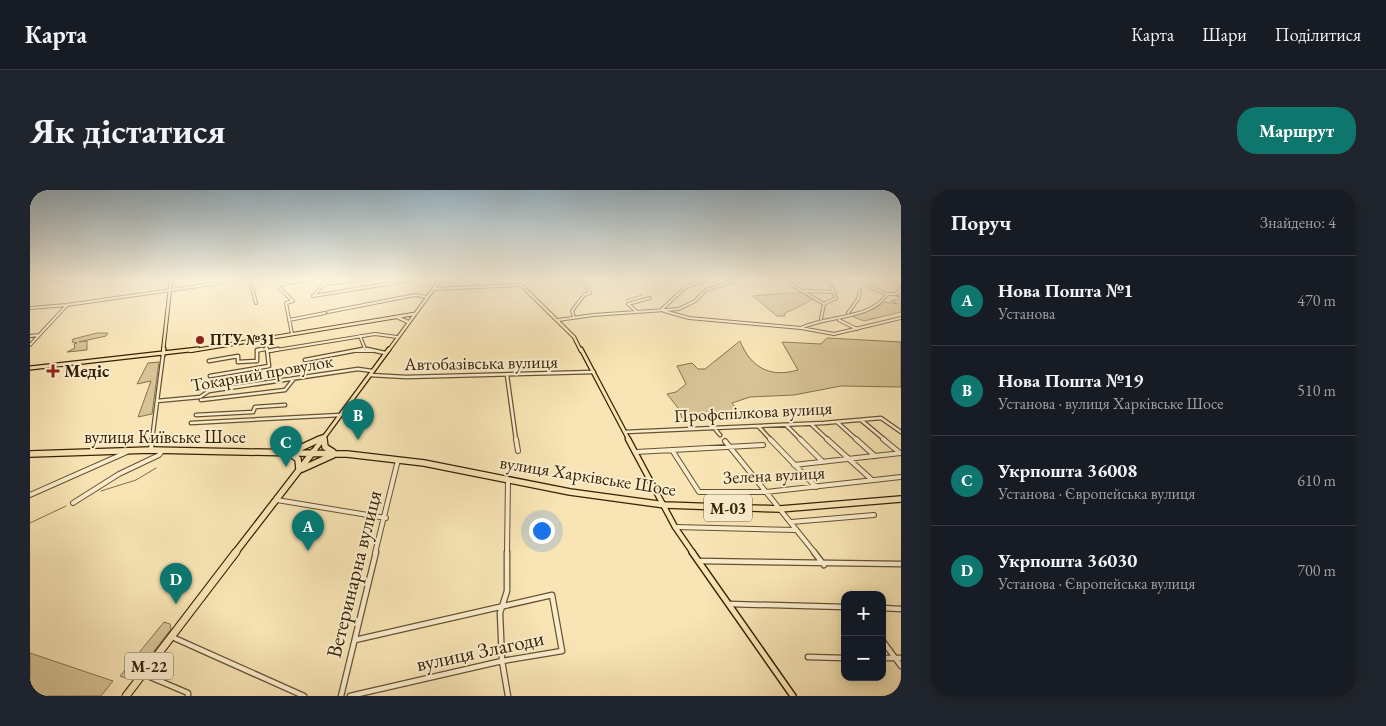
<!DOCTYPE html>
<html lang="uk">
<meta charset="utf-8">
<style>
:root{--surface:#171b24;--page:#20242c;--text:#f1f3f6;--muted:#9ea1a6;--line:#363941;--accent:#0f766e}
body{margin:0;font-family:"EB Garamond",serif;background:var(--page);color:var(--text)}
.controls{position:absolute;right:15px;bottom:15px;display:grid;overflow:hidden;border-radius:10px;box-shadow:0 2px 12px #0003}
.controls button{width:45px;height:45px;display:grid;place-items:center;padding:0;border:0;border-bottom:1px solid var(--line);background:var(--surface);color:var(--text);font:25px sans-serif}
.you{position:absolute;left:511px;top:340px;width:18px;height:18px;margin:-12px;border:4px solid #fff;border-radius:50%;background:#1a73e8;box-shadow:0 0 0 8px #1a73e833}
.badge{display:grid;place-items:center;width:32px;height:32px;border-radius:50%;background:var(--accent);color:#fff;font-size:16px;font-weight:700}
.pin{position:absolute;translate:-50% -41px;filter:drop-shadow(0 1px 2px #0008)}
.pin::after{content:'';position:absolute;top:26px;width:18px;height:15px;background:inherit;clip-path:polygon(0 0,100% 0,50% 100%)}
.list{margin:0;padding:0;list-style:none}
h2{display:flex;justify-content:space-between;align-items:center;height:65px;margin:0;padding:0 20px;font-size:21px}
h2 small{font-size:16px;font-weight:400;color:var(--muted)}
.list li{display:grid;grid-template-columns:32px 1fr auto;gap:15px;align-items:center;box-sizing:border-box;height:90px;padding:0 20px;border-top:1px solid var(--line)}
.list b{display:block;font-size:19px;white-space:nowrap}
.list p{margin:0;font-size:16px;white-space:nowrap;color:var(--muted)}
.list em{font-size:16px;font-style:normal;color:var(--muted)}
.map{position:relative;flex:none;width:871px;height:506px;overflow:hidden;border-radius:20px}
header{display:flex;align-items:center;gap:30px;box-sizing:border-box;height:70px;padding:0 25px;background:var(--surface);border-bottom:1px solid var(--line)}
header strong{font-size:24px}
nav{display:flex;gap:28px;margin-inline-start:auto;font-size:18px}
.intro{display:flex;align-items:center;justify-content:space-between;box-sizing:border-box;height:120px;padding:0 30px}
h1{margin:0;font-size:35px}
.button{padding:12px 22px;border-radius:20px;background:var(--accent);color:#fff;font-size:18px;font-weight:700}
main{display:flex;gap:30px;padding:0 30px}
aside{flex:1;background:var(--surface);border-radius:20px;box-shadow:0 2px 12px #0003}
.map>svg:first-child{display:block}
</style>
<header>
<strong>Карта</strong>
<nav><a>Карта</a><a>Шари</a><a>Поділитися</a></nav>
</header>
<div class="intro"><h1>Як дістатися</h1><a class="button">Маршрут</a></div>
<main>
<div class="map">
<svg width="871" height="506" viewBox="0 0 871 506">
<rect width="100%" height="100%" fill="#f8e4b4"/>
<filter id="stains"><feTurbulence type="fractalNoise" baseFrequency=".004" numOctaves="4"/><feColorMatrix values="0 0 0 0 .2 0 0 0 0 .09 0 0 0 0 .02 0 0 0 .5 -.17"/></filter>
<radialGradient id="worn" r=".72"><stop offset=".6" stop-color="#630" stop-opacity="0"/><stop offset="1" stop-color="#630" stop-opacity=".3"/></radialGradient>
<!-- green -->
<path fill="#d7c396" stroke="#86724e" d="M758 103H773L782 109C773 116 764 118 754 124L755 126H747L723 106Z
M864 104 871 106V122L834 131 816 124 845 119 854 112 868 114 861 111 868 109 869 107 862 105Z
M67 143H78L76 146 49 152 57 151V160L37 162 45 158 44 154 47 153 42 152 43 149Z
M797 148 871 152V197L811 196 764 205 720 207 702 213 711 224 652 228 648 218 637 204 646 202 656 194 647 176 662 173 668 179H675L710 151C721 178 740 188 768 180L752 152 791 154Z
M129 172 122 224 108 227 121 191 107 194 118 173Z
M134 432 140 434 141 439 104 487 98 489 90 486Z
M0 463 83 491 71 506H0Z"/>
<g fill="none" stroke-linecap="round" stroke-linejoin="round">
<!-- stream -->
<path stroke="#826e4a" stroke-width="1" d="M849 90 852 93 849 95
M622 96 626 90
M596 110 612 105
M71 301 106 290 126 278
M0 333 36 316"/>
<!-- minor-far3 casing -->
<g stroke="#665231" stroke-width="4">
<path id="minor-far3" d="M220 90 226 113
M241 90 263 111 256 113 262 144
M441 90 443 97
M754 90 794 114
M823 90 857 104H866L871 99
M841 90H843
M864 90 871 95
M758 91 792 90
M247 95 275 90
M292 95 324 90
M403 99 491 95
M773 101 805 102
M283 106 382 90
M283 106 298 90
M0 118 37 115 210 90
M634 121 659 128 771 138 804 144 871 128
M634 121 632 119 656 97 675 90
M298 122 385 105 397 107
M607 122 598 114 620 108
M818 123 828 109 830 100
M544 127 542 121 554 105 560 103 551 90
M791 129 794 114 806 108 800 92 794 90
M259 130 295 123
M528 130 563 125 649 119 665 111 676 100 708 90
M809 130 827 139
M771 138C797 125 841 130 857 104
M0 146 9 145
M330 146 335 159
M235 148 237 161
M0 155 37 115
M227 161 236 159
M240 161 345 144 367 147
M326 161H343"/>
</g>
<!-- minor-far2 casing -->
<g stroke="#665231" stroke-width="5">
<path id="minor-far2" d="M337 159 355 163
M238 161 248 159
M275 170 333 159
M179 171 208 166V172L227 171V160L232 159
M340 185 376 187 564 182
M477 185 486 250
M180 186 239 176 237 159
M171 210 255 200 263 190
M127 211 170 207 179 201 328 179 342 181
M166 225 223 222 225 217 255 215
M831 230 855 250
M807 232 827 250
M161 233 310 225
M756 235 771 250
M782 235 798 250
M729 237 741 250
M685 239 690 245
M595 242 794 233 851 228 871 242
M122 250 133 165"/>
</g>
<!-- minor-far1 casing -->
<g stroke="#665231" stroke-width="6">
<path id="minor-far1" d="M486 249 488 261
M740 249 786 297
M770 249 792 271
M797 249 842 290
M826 249 845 266
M853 249 870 263
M695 251 785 363
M121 260 122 249
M642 260 669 302H736L871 287
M606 262 733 255
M764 275 871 263
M0 305 97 262
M247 310 356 328
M43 313 89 284 129 265 133 260
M761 332 844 325
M645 337 766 340
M345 363 368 270
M477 363 478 290"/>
</g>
<!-- minor casing -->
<g stroke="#665231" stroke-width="7">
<path id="minor" d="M477 362V401L470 423 472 471 478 506
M784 362 794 375
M669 371 871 374
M699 414 815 417
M852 418 871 419
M142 447 274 506
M852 450 871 476
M778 467 815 468
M852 468H871
M113 484 158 503V506
M311 506 346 362
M320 506 472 471 532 461 522 405 325 450"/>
</g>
<!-- major-far3 casing -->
<g stroke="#352105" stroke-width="4.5">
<path id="major-far3" d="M0 90H34
M486 90 544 147 551 161
M367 127 378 132
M133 161 141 90
M160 161 384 124
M358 161 410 90"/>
</g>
<!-- major-far2 casing -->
<g stroke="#352105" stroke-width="5.5">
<path id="major-far2" d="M551 159 599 250
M133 165 134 159
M0 178 168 159
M292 250 359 159"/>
</g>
<!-- major-far1 casing -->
<g stroke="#352105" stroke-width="7">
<path id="major-far1" d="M598 249 645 337 663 363
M283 262 293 249"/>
</g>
<!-- major casing -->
<g stroke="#352105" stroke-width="8">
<path id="major" d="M662 362 763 506"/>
</g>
<!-- highway-far2 casing -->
<g stroke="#352105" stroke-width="7">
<path id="highway-far2" d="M294 247V250
M287 250 294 247"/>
</g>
<!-- highway-far1 casing -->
<g stroke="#352105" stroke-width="8">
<path id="highway-far1" d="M294 249 295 257 303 262
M268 259 290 249
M258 262 268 269 269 280
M0 264 121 260 317 264 394 273 540 302 635 315 750 319 871 309
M272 279 303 265
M205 363 283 262"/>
</g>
<!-- highway casing -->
<g stroke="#352105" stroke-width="9">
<path id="highway" d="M96 506 206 362"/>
</g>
<!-- minor-far3 -->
<use href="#minor-far3" stroke="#faedce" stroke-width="2"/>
<!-- minor-far2 -->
<use href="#minor-far2" stroke="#faedce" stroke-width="2.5"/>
<!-- minor-far1 -->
<use href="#minor-far1" stroke="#faedce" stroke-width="4"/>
<!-- minor -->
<use href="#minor" stroke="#faedce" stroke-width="4.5"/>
<!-- major-far3 -->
<use href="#major-far3" stroke="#f8e4b4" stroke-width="2.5"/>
<!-- major-far2 -->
<use href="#major-far2" stroke="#f8e4b4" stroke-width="3"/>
<!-- major-far1 -->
<use href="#major-far1" stroke="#f8e4b4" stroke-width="4.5"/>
<!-- major -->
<use href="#major" stroke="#f8e4b4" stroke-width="5"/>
<!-- highway-far2 -->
<use href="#highway-far2" stroke="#f8e4b4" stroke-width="4.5"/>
<!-- highway-far1 -->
<use href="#highway-far1" stroke="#f8e4b4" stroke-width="5.5"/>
<!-- highway -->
<use href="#highway" stroke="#f8e4b4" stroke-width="7"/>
</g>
<!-- sky -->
<linearGradient id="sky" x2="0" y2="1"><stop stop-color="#94adbb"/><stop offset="0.56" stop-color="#fcf3dd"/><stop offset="1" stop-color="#fcf3dd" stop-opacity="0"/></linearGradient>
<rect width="871" height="160" fill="url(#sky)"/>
<!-- markers -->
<g fill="#8f2418" stroke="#faedce" stroke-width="2">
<circle cx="170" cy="150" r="5"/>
<path d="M20.5 173.5h5v5h5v5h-5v5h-5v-5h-5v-5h5z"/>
</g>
<g text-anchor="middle" stroke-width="4" stroke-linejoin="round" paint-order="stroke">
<!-- far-poi labels -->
<g font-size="15" font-weight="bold" fill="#352105" stroke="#faedce" text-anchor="start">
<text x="180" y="155">ПТУ №31</text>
</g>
<!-- shield labels -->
<g fill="#faedce" stroke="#705e41" stroke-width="1">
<rect x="674" y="304.5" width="48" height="27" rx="4"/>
<rect x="95" y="462.5" width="48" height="27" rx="4"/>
</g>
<g font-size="16" font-weight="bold" fill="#352105">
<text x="698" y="324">М-03</text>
<text x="119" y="482">М-22</text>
</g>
<!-- street labels -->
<g font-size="18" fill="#352105" stroke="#faedce">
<text transform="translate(451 173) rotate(-1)" y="6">Автобазівська вулиця</text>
<text transform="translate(232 183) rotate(-10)" y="6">Токарний провулок</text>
<text transform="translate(723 222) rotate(-3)" y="6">Профспілкова вулиця</text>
<text x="135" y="253">вулиця Київське Шосе</text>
<text transform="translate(744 285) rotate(-3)" y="6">Зелена вулиця</text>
<text transform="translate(558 286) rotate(9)" y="6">вулиця Харківське Шосе</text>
</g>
<!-- poi labels -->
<g font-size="18" font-weight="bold" fill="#352105" stroke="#faedce" text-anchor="start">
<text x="34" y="187">Медіс</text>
</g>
<!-- near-street labels -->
<g font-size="21" fill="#352105" stroke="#faedce">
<text transform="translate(324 384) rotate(-76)" y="7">Ветеринарна вулиця</text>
<text transform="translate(450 461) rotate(-12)" y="7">вулиця Злагоди</text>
</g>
</g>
<rect width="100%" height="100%" filter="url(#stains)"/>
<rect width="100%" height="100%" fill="url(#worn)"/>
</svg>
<div class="controls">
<button>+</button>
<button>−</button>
</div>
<div class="you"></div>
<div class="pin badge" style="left:278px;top:361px">A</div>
<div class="pin badge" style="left:328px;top:250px">B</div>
<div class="pin badge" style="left:256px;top:277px">C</div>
<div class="pin badge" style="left:146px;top:414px">D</div>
</div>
<aside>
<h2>Поруч<small>Знайдено: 4</small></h2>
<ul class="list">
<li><span class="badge">A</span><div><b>Нова Пошта №1</b><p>Установа</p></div><em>470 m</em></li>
<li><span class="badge">B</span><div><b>Нова Пошта №19</b><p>Установа · вулиця Харківське Шосе</p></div><em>510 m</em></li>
<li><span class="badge">C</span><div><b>Укрпошта 36008</b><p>Установа · Європейська вулиця</p></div><em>610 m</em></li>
<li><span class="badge">D</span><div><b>Укрпошта 36030</b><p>Установа · Європейська вулиця</p></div><em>700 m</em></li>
</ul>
</aside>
</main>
